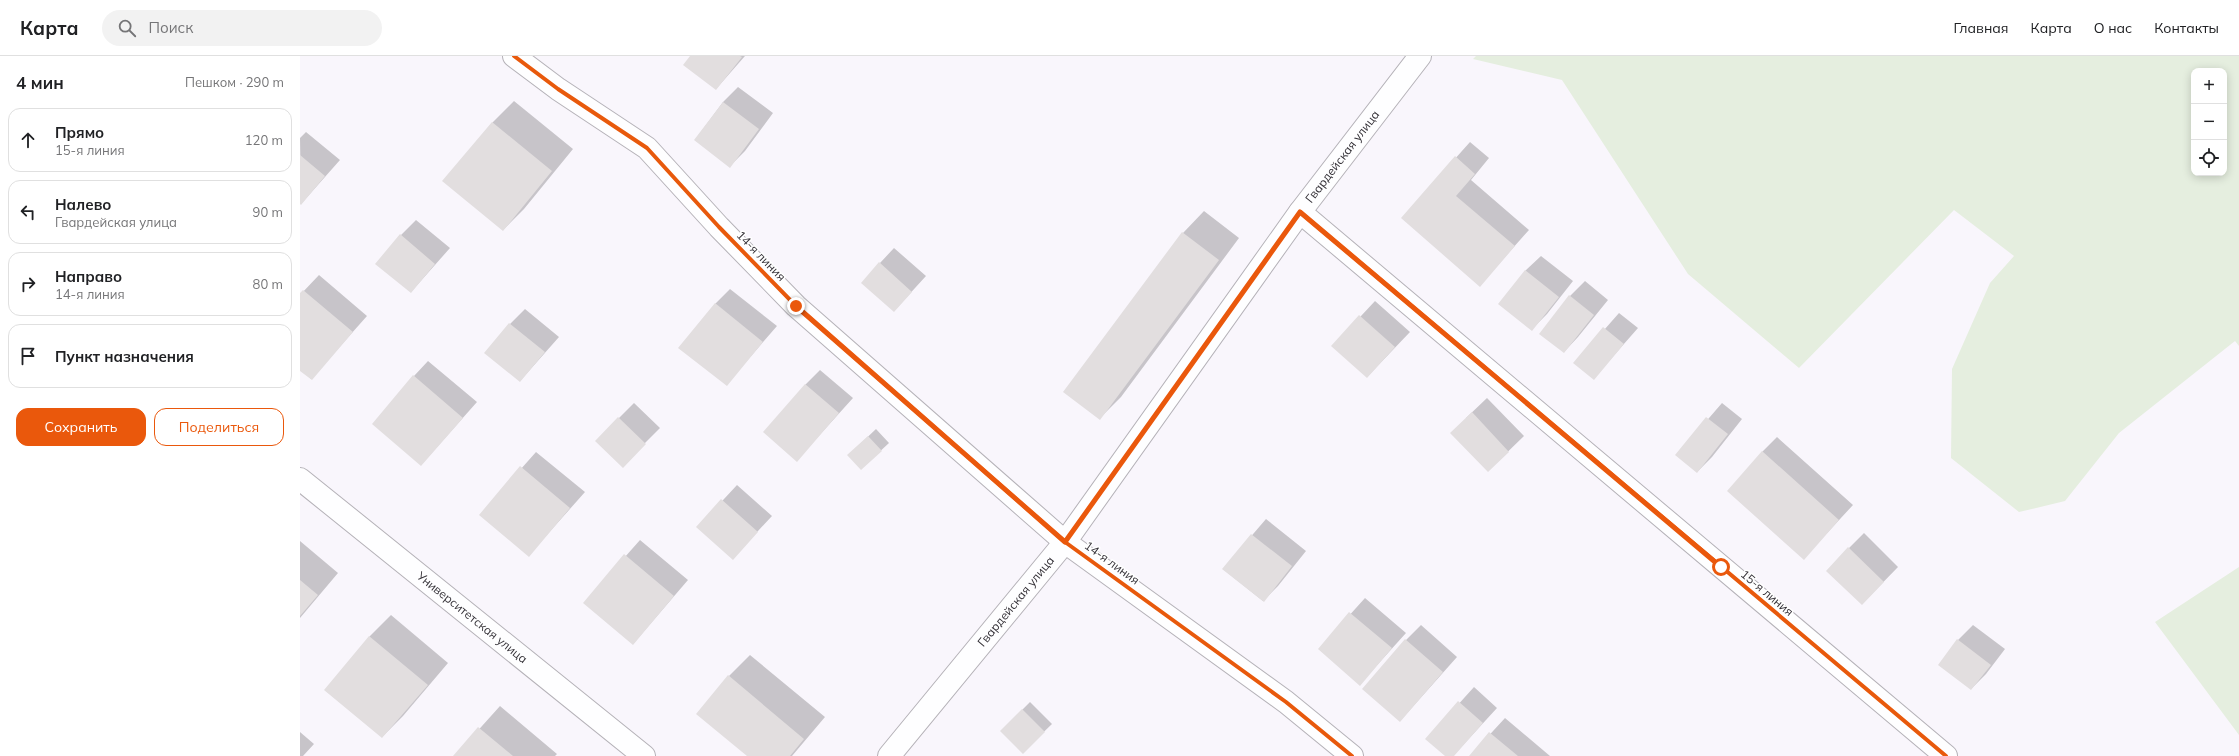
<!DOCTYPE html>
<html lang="ru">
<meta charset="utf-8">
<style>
:root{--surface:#fff;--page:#f2f2f2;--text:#202124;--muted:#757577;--line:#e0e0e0;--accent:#ea580c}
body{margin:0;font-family:Mulish,sans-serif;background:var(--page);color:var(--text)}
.controls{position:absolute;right:12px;top:12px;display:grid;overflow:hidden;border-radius:8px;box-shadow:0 2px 10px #0003}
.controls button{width:36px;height:36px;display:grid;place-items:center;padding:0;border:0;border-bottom:1px solid var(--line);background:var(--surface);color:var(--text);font:20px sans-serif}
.stop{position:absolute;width:12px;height:12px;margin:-9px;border:3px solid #ea580c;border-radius:50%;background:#fff}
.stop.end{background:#ea580c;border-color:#fff;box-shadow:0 1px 4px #0008}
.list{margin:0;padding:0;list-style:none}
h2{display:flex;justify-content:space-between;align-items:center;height:52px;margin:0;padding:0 16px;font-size:17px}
h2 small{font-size:13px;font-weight:400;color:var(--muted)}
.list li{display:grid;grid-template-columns:26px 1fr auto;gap:12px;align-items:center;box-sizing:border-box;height:64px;margin:0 8px 8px;padding:0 8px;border:1px solid var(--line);border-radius:12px}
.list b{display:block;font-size:15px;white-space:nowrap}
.list p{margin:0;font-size:13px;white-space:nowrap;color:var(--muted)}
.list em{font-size:13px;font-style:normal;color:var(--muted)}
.actions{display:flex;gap:8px;padding:12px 16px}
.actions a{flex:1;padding:9px 0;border:1px solid var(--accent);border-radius:12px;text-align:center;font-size:14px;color:var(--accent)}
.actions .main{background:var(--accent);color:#fff}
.icon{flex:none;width:22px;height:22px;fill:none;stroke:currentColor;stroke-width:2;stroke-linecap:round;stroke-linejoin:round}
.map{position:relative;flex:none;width:1939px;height:700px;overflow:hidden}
header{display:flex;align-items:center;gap:24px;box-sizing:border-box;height:56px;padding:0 20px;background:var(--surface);border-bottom:1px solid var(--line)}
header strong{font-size:19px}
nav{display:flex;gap:22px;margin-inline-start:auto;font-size:14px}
.search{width:280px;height:36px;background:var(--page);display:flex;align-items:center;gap:10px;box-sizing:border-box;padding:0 14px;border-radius:22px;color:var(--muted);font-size:15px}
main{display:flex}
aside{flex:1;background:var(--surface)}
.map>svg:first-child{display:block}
</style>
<header>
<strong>Карта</strong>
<div class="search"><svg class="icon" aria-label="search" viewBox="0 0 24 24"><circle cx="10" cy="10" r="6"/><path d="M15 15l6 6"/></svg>Поиск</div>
<nav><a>Главная</a><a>Карта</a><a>О нас</a><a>Контакты</a></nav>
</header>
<main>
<aside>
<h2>4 мин<small>Пешком · 290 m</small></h2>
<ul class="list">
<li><svg class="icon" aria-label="ahead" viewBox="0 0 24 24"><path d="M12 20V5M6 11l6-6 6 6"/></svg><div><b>Прямо</b><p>15-я линия</p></div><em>120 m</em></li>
<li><svg class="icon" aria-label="left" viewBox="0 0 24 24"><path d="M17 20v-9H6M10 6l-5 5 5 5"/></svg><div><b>Налево</b><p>Гвардейская улица</p></div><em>90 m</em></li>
<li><svg class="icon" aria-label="right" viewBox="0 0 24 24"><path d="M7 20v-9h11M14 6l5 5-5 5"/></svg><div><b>Направо</b><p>14-я линия</p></div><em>80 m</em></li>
<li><svg class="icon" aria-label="arrive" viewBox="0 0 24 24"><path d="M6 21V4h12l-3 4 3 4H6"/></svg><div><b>Пункт назначения</b></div></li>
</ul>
<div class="actions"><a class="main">Сохранить</a><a>Поделиться</a></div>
</aside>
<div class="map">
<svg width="1939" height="700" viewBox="0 0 1939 700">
<rect width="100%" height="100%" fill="#f9f6fc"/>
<!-- green -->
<path fill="#e5eedf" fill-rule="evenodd" d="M1176 0H1939V290L1935 285 1819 377 1765 445 1719 456 1651 402 1652 313 1690 227 1714 200 1654 154 1499 312 1388 218 1262 24 1173 3ZM1894 15H1924V117H1894Z
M1939 511V679L1855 566Z"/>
<!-- shadow -->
<path fill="#0003" d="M391 0H445L416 33Z
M438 31 473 57 445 95 430 110 395 84 423 46Z
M214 45 273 93 224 153 203 174 144 125 193 66Z
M6 76 40 104 1 148 0 82Z
M1170 86 1189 102 1171 124 1229 174 1180 229 1102 162Z
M904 155 939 182 821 341 800 362 883 177Z
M116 164 150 192 111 236 101 179Z
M594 192 626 220 594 255 580 207Z
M1241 200 1273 225 1247 258 1232 273 1200 248 1226 214Z
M19 219 67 260 11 323 0 313V239Z
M1285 225 1308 244 1278 281 1264 296 1270 240Z
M430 233 477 270 426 329 415 248Z
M1075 245 1110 276 1067 321 1033 290Z
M225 253 259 281 220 325 210 268Z
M1319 257 1338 272 1294 322 1275 307Z
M128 305 177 346 121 409 114 320Z
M520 314 553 342 497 404 505 329Z
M1187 342 1224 380 1188 415 1166 362Z
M334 347 360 372 337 395 296 385Z
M1422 347 1442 363 1412 401 1397 416 1377 399Z
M576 373 589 387 561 413 556 392Z
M1477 381 1553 449 1504 502 1462 396Z
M236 396 285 436 229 499 181 458Z
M437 429 472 460 433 502 398 471Z
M966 463 1006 495 978 530 963 545 923 513Z
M1564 477 1598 511 1562 548 1549 492Z
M340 484 388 524 333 588 285 546Z
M0 485 38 517 0 562Z
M1065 542 1106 577 1060 628 1019 593Z
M91 559 148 607 103 660 82 681 25 634 70 580Z
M1121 569 1157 601 1100 665 1106 584Z
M1673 569 1705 593 1686 618 1671 633 1658 584Z
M450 599 525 661 492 700H449L429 620Z
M1174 631 1197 652 1153 700H1146L1127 683Z
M730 646 752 668 723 696 701 675Z
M200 650 257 698 255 700H155Z
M1205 662 1250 700H1170Z
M0 676 14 688 3 700H0Z"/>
<!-- building -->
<path fill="#e2dedf" d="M390 0H440L442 1 416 34 383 9Z
M423 46 459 73 430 112 394 84Z
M192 66 252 115 203 175 142 125Z
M0 99 25 120 1 149 0 148Z
M1155 100 1175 118 1156 140 1215 190 1180 231 1101 162Z
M882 176 919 204 800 364 763 336Z
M100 178 135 208 111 237 75 208Z
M579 206 612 236 594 256 561 227Z
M1225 214 1259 241 1232 275 1198 248Z
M3 234 53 276 12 324 0 315V237Z
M1269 239 1294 259 1264 297 1239 278Z
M415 247 463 286 427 330 378 292Z
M1059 259 1095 291 1067 322 1031 290Z
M209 267 245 296 220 326 184 297Z
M1303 271 1324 288 1294 324 1273 307Z
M113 319 163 362 121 410 72 368Z
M505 328 539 357 497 406 463 376Z
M1172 356 1209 396 1188 416 1150 377Z
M318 361 346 388 323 412 295 385Z
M1406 361 1428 378 1397 417 1375 399Z
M568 380 582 395 561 414 547 399Z
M1462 395 1539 464 1504 504 1427 435Z
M220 410 270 452 229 501 179 459Z
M421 443 458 476 433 504 396 471Z
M951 478 992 510 964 546 922 513Z
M1548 491 1584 526 1562 549 1526 515Z
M324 498 374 540 333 589 283 547Z
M0 524 18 539 0 560Z
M1049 556 1092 592 1060 630 1018 593Z
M69 580 128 629 82 682 24 634Z
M1105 583 1143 616 1100 666 1062 633Z
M1657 583 1691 609 1671 634 1638 609Z
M428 619 504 683 490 700H447L396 658Z
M1158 645 1183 667 1154 700H1145L1125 683Z
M722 653 745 676 723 698 700 675Z
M178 671 213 700H153Z
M1189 676 1218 700H1169Z"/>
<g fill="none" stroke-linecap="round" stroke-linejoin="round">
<!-- minor casing -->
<g stroke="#b5b2b8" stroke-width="24">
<g id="minor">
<path d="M214 0 258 33 347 92 419 171 496 250 765 486 986 646 1052 700"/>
<path d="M1000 156 1646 700"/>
<path id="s1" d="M0 423 344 700"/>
</g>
</g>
<!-- secondary casing -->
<g stroke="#b5b2b8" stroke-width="24">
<g id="secondary">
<path id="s2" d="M589 700 765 486 1000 156 1120 0"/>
</g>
</g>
<!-- minor -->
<use href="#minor" stroke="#fefeff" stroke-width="22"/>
<!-- secondary -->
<use href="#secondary" stroke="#fefeff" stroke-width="22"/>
<!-- cycleway casing -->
<g stroke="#fff" stroke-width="6">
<path id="cycleway" d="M214 0 258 33 347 92 419 171 496 250 765 486 986 646 1052 700
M1000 156 1646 700"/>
</g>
<!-- cycleway -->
<use href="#cycleway" stroke="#e8590c" stroke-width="4"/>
</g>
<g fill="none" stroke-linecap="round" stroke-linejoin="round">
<!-- route -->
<path stroke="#ea580c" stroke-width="5" d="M496 250 765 486 1000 156 1421 511"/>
</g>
<g text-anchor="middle" stroke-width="3" stroke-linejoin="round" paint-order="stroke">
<!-- street labels -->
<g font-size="12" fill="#353238" stroke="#fff">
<text dy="4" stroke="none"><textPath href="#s2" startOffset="752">Гвардейская улица</textPath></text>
<text transform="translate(461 200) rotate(46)" y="4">14-я линия</text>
<text transform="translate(812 507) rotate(36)" y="4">14-я линия</text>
<text transform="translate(1467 537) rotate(40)" y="4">15-я линия</text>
<text dy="4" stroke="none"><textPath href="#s2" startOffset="200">Гвардейская улица</textPath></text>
<text dy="4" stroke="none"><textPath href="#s1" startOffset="221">Университетская улица</textPath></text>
</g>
</g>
</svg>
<div class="controls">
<button>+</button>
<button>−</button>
<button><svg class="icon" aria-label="locate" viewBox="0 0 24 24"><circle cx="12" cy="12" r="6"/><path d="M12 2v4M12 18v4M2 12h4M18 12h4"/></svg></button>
</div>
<div class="stop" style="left:1421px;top:511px"></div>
<div class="stop end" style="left:496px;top:250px"></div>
</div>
</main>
